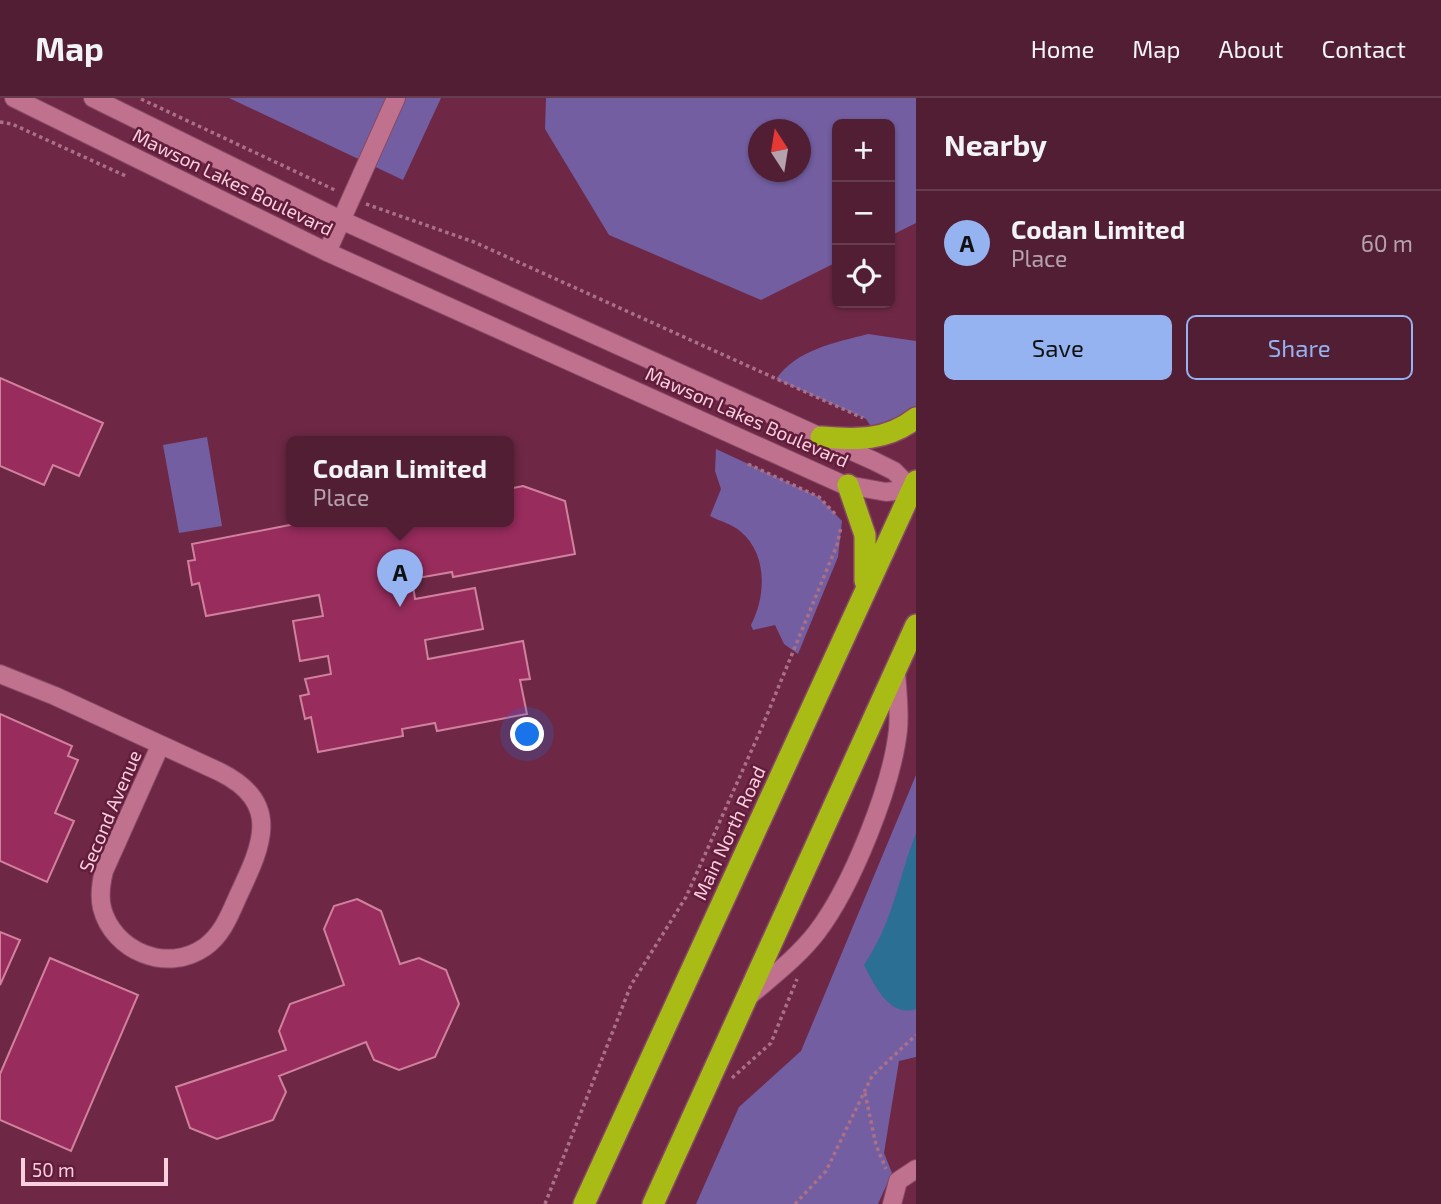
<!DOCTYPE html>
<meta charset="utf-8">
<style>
:root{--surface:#521e34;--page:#5c2b40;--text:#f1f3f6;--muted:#b5a2ac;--line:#683c4f;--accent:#95b2f1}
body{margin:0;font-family:"Exo 2",sans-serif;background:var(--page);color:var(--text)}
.controls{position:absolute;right:21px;top:21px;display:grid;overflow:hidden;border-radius:10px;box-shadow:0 2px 5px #0004}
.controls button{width:63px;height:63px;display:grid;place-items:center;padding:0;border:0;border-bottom:2px solid var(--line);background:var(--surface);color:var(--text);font:35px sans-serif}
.compass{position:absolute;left:748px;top:21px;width:63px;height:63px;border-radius:50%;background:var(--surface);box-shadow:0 2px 5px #0004;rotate:348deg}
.scale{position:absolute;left:21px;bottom:18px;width:147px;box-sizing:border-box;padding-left:7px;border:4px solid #fbcfdd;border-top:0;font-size:19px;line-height:24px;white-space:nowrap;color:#fbcfdd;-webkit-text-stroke:5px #611d3b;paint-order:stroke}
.you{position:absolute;left:528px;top:637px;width:24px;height:24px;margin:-18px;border:5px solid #fff;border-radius:50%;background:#1a73e8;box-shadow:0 0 0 10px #1a73e833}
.badge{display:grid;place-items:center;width:46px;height:46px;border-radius:50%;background:var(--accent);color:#111;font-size:23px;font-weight:700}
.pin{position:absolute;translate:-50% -58px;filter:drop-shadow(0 2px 4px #0008)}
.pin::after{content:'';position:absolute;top:37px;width:24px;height:21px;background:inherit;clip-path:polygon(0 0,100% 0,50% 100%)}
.popup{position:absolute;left:286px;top:338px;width:228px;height:91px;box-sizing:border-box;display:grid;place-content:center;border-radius:10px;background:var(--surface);filter:drop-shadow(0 2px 5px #0005);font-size:23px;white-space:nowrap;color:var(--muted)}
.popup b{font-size:26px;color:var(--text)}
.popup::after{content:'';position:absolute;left:50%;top:100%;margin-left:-14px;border:14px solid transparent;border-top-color:var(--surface)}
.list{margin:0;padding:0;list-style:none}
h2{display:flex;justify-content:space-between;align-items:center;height:91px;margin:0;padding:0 28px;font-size:30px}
h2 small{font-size:23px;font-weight:400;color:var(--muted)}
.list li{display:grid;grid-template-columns:46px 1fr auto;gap:21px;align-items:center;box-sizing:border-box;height:105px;padding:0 28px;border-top:2px solid var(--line)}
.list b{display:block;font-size:26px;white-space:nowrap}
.list p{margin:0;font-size:23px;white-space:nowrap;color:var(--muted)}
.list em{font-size:23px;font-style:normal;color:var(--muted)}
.actions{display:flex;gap:14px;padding:21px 28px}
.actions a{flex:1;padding:16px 0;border:2px solid var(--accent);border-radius:10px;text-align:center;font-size:24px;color:var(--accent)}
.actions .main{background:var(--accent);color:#111}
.icon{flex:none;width:38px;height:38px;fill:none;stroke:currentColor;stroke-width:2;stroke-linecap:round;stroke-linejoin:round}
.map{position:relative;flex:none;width:916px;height:1106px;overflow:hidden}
header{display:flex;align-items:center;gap:42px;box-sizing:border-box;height:98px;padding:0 35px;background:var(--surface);border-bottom:2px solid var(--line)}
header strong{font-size:33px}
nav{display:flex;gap:38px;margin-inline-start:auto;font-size:24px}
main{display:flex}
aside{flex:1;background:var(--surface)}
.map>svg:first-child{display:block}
</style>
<header>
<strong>Map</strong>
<nav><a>Home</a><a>Map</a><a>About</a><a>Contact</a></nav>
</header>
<main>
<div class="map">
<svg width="916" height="1106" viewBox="0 0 916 1106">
<rect width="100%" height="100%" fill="#6e2845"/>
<!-- green -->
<path fill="#725ea0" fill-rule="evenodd" d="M229 0H441L403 82Z
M546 0H916V125L890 138V26H837V164L761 202 609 137 545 31ZM758 32H800V74H758Z
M868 236 916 243V312L902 322 872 330 866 321 776 281C798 251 834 245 868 236Z
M207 339 222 428 179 435 163 347Z
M716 351 819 399 842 423 838 459 798 556 784 546 775 527 753 532 751 527C766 498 768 456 740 433 732 426 719 423 710 418L721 391 715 373Z
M916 677V959L899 963 884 1055 892 1075 878 1106H696L739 1009 801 953Z"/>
<!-- water -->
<path fill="#2b6f94" d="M916 735V911C889 920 874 886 864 867 894 822 897 784 916 735Z"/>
<!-- building -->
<path fill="#982c5d" stroke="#d1819e" stroke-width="2" d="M0 280 103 325 79 378 53 367 44 387 0 368Z
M523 388 565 403 575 456 453 479 452 474 412 481 415 501 475 490 483 531 425 542 428 561 523 543 530 581 520 582 527 616 437 633 435 625 402 631 403 638 318 654 311 619 305 621 300 598 309 596 305 581 331 576 328 558 300 563 293 523 323 518 319 497 206 518 199 485 192 487 188 463 195 462 192 446 310 423H429L430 427 446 423H508V391Z
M0 616 72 648 68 658 78 662 55 715 74 723 47 784 0 763Z
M357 801 381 813 400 866 419 860 446 872 459 906 435 959 399 972 374 962 366 944 279 978 286 994 273 1022 217 1041 190 1030 176 989 286 952 279 933 290 906 344 887 324 831 334 808Z
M0 834 20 842 0 887Z
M50 860 138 897 71 1053 0 1022V976Z"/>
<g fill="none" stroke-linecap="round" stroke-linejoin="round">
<!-- minor casing -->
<g stroke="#864965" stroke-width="20">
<path id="minor" d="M14 0 327 154 842 386 886 394 912 391 894 373 874 363 341 122 93 0
M327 154 396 0
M0 576 55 598 220 674C282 705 262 747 239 796 230 816 223 836 205 849 167 876 113 853 102 810 99 797 101 785 104 773L160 648
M747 900C771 879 798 859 817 834 852 788 892 688 898 632 900 613 897 592 896 573
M892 1106 898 1083 916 1071"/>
</g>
<!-- highway casing -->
<g stroke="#864965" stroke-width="24">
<path id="highway" d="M821 339C856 342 887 343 916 320
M848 387 865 437V483
M584 1106 916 383
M653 1106 916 527"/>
</g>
<!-- path -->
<path stroke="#ab7087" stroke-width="3.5" stroke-dasharray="3.5 3.5" stroke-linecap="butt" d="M141 1 337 93
M0 24 12 26 128 79
M366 106 474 144 863 320
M748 366 819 399 837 418
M732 980 771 945 797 881
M865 995 876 1047 886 1071
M545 1106 631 887 686 799 762 629 837 447 841 429
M795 1106 826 1073 872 978 916 937"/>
<!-- minor -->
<use href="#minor" stroke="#bf718e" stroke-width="18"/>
<!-- highway -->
<use href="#highway" stroke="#a9bc15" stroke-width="21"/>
</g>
<g text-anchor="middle" stroke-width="5" stroke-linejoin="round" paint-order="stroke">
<!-- street labels -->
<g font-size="19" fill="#fbcfdd" stroke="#611d3b">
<text transform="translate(233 84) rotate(26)" y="7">Mawson Lakes Boulevard</text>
<text transform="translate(747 319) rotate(24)" y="7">Mawson Lakes Boulevard</text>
<text transform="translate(110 713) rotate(-67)" y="7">Second Avenue</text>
<text transform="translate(729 735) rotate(-65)" y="7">Main North Road</text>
</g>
</g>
</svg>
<div class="controls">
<button>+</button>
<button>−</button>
<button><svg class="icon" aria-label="locate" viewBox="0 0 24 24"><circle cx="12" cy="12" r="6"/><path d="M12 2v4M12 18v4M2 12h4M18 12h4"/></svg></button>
</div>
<svg class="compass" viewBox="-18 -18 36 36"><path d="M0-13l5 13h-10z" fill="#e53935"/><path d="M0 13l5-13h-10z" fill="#b5a2ac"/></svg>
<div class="scale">50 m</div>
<div class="you"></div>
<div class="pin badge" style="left:400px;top:509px">A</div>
<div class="popup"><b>Codan Limited</b>Place</div>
</div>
<aside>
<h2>Nearby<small></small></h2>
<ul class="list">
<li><span class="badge">A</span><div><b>Codan Limited</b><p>Place</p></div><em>60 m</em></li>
</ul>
<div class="actions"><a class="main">Save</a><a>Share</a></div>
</aside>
</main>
